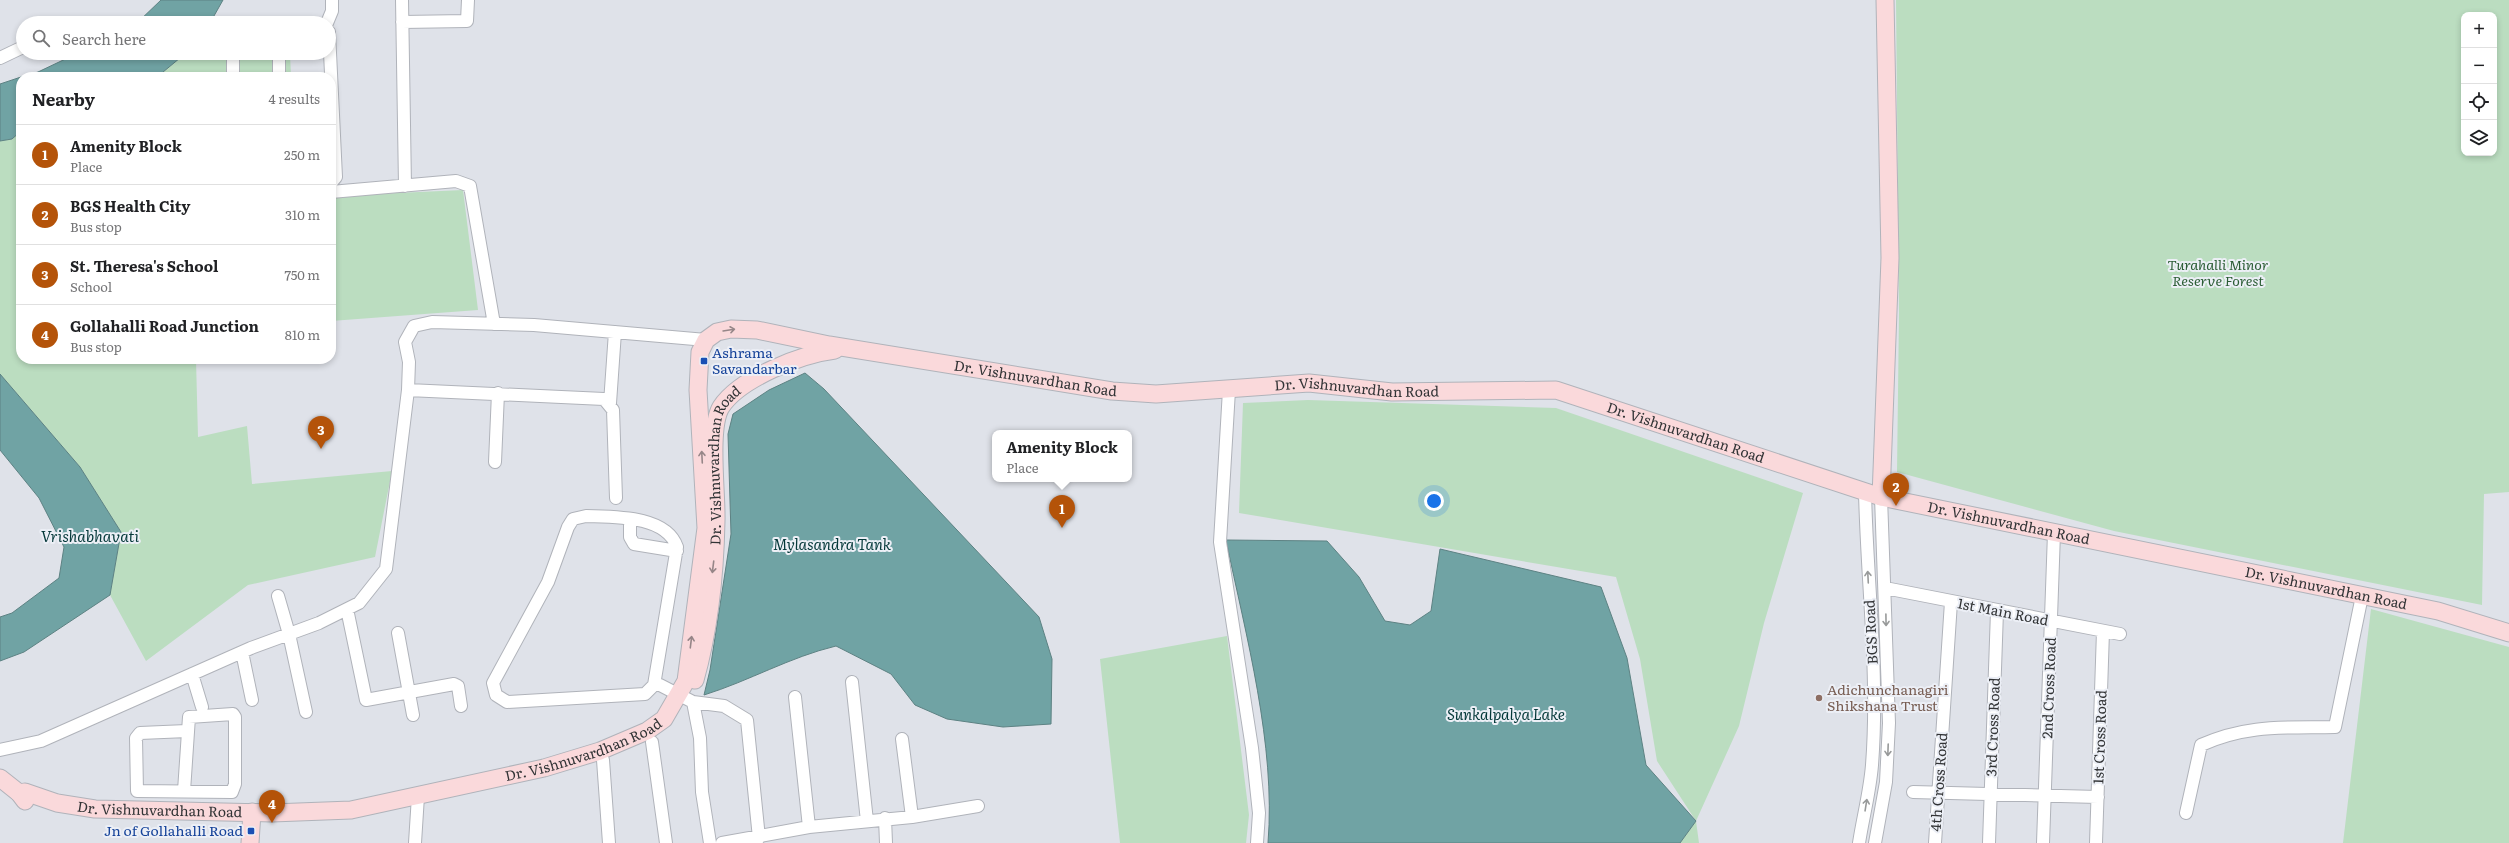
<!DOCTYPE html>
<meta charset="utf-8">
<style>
:root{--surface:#fff;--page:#f2f2f2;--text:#202124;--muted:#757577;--line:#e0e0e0;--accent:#b45309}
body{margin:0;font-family:Literata,serif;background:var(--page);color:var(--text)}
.controls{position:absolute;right:12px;top:12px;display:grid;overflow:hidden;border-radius:8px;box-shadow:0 2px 6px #0003}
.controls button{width:36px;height:36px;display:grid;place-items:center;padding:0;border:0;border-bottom:1px solid var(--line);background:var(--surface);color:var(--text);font:20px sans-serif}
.you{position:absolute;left:1434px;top:501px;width:14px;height:14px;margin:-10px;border:3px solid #fff;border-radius:50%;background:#1a73e8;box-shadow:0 0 0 6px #1a73e833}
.badge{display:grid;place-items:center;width:26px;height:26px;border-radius:50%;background:var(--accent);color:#fff;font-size:13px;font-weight:700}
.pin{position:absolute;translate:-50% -33px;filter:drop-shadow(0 1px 2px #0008)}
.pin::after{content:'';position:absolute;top:21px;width:14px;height:12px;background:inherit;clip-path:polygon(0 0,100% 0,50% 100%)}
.popup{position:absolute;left:992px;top:430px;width:140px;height:52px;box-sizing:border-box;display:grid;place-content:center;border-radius:8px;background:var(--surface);filter:drop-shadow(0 1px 3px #0005);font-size:13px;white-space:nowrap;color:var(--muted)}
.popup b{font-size:15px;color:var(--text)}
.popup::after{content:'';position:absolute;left:50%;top:100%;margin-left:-8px;border:8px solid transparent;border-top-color:var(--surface)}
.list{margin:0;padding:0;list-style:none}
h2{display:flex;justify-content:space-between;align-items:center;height:52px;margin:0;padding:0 16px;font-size:17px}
h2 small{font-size:13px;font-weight:400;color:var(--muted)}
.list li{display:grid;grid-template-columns:26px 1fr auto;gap:12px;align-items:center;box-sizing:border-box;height:60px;padding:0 16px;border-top:1px solid var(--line)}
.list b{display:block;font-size:15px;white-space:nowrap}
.list p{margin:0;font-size:13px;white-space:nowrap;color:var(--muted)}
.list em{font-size:13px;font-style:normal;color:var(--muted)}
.icon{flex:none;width:22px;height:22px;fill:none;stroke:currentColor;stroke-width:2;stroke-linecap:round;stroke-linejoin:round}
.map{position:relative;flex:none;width:2509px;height:843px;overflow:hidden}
.search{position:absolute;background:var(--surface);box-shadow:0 2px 6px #0003;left:16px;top:16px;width:320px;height:44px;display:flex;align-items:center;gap:10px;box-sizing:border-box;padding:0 14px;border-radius:22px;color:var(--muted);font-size:15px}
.panel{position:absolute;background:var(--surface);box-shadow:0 2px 6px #0003;left:16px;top:72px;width:320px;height:292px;border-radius:16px}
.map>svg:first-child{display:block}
</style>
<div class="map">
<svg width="2509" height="843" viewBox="0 0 2509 843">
<rect width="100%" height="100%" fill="#dfe2e9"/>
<!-- green -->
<path fill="#bbddc0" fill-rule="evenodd" d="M1896 0H2509V492L2484 494 2482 605 2114 531 1897 472 1899 313ZM2464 15H2494V153H2464Z
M186 53H290L291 77H157Z
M21 131V359H196L198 437 247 426 252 484 392 471 375 557 248 585 146 661 110 595 121 532 80 467 0 374V141L12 139Z
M463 190 478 310 331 321V196Z
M1308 400 1556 408 1803 493 1764 623 1739 726 1696 821 1699 843H1680L1696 821 1657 761 1640 659 1616 577 1239 513 1243 403Z
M2371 609 2509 647V843H2343Z
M1227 636 1249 815 1246 843H1120L1100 659Z"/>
<!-- water -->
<path fill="#70a3a4" stroke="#5d8283" d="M161 0H223L210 23H137Z
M78 53H186L157 77H21L38 72Z
M21 77V131L12 139 0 141V84Z
M805 373 824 389 1039 617 1052 659 1051 724 1003 727 947 719 915 705 891 674 836 646C790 657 749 681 704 695L710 670 731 534 728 434 733 414 769 390Z
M0 374 80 467 121 532 110 595 24 652 0 661V617L12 613 59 578 64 547 39 498 0 450Z
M1226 540 1327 541 1359 577 1385 621 1410 625 1431 611 1440 549 1601 587 1627 658 1646 765 1696 821 1680 843H1268C1276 745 1246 636 1226 540Z"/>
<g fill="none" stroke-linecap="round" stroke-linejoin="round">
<!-- street casing -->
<g stroke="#b0b3ba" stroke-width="14">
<path id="street" d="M402 0 405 186
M402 22 467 21 468 0
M327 23 332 11V0
M329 32 336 177 331 183
M233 53V77
M279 53V77
M0 58 23 47
M331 192 456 181 470 186 494 324
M408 390 604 399 613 410 616 498
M1229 390 1220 542 1252 748 1259 813 1257 843
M610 403 615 332
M495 462 498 393
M586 516C614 517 666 515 677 547L654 685 645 694 507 702 496 695 493 683 548 582 568 527 573 519Z
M630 520V537L634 544 677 551
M1885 588 2120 634
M278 596 289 634 306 712
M347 609 366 700 454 684 458 686 461 706
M398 633 413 715
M242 652 252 700
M192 674 202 707
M852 682 867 821
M654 685H660L693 702 700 738 702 792 710 843
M795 697 809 827
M693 702 724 706 747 720 759 838
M902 739 912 817
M652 742 666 843
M0 750 41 741 251 648 319 623 359 603 386 569 408 390 409 362 405 342 414 326 432 322 534 325 706 340
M603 760 609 843
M184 791 189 717 233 714 235 717V784L232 792 137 791 136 738 140 733 187 731
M1913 792 2098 797
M2186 813 2201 745C2248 724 2285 728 2335 727L2362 596
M885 818 886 843
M415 843 418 796
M722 843 809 827 912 817 978 806
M1859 843C1863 817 1870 791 1872 765 1879 674 1867 583 1865 492
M1875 843 1886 782 1889 723 1881 497
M1935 843 1951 602
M1989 843 1997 611
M2043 843 2054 533
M2096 843 2103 631"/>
</g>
<!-- secondary casing -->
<g stroke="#b0b3ba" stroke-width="19">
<g id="secondary">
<path d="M1881 497 1890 258 1885 0"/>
<path id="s1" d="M695 680C709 630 715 574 716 521 717 495 708 428 721 407 740 378 802 354 835 350"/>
<path d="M0 778 19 793 25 801"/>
<path id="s2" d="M19 793 25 792 57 803 95 809 272 813 351 810 544 768 600 751 647 731 664 719 686 681 706 528 698 390 700 352 706 340 717 332 731 329 757 330 829 345 1112 391 1156 394 1309 383 1392 392 1556 390 1881 497 2438 611 2509 633"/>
<path d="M250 843 252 812"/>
</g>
</g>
<!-- street -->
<use href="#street" stroke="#fff" stroke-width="12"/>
<!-- secondary -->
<use href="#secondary" stroke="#fad9db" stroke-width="17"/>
</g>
<!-- one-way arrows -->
<defs><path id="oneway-shaft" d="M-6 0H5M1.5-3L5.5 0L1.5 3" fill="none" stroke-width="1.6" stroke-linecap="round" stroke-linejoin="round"/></defs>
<g stroke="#968688">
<use href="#oneway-shaft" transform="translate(729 330) rotate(-9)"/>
<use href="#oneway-shaft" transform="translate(702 457) rotate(-93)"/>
<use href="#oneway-shaft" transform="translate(713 567) rotate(97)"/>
<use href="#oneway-shaft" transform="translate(691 642) rotate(-83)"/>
</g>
<g stroke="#989a9a">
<use href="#oneway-shaft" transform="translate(1868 577) rotate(-93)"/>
<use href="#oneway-shaft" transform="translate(1886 620) rotate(89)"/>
<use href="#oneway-shaft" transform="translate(1888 750) rotate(92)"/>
<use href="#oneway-shaft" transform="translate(1866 805) rotate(-81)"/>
</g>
<!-- markers -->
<g fill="#1a4fb4" stroke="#eceff6" stroke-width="1.5">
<rect x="700" y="357" width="8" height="8" rx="2"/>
<rect x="247" y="827" width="8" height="8" rx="2"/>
</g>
<circle fill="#8d6e63" stroke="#eceff6" stroke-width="1.5" cx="1819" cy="698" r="4"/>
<g text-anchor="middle" stroke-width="4" stroke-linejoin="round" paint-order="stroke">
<!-- park labels -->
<g font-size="14" font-style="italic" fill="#2b5d35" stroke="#eceff6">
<text x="2218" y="270">Turahalli Minor<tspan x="2218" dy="16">Reserve Forest</tspan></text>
</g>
<!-- transit labels -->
<g font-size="14" fill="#164399" stroke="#eceff6" text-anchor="start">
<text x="712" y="358">Ashrama<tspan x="712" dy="16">Savandarbar</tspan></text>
<text x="243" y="836" text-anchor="end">Jn of Gollahalli Road</text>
</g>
<!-- street labels -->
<g font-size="14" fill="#323436" stroke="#eceff6">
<text dy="5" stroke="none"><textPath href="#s2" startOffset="1387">Dr. Vishnuvardhan Road</textPath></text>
<text dy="5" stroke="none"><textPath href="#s2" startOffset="1710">Dr. Vishnuvardhan Road</textPath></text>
<text dy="5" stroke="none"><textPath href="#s2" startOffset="2046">Dr. Vishnuvardhan Road</textPath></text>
<text dy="5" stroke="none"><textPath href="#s1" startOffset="219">Dr. Vishnuvardhan Road</textPath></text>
<text dy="5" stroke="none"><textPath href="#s2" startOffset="2382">Dr. Vishnuvardhan Road</textPath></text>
<text dy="5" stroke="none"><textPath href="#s2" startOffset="2706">Dr. Vishnuvardhan Road</textPath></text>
<text transform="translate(2003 612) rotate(11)" y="5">1st Main Road</text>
<text transform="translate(1871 632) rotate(-93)" y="5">BGS Road</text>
<text transform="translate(2049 688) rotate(-88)" y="5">2nd Cross Road</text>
<text transform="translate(1993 727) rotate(-88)" y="5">3rd Cross Road</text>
<text transform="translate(2100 737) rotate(-88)" y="5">1st Cross Road</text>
<text dy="5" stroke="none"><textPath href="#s2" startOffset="575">Dr. Vishnuvardhan Road</textPath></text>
<text transform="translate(1939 782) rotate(-86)" y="5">4th Cross Road</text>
<text dy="5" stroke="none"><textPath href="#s2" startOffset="143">Dr. Vishnuvardhan Road</textPath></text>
</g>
<!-- education labels -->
<g font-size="14" fill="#785e54" stroke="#eceff6" text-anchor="start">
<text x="1827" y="695">Adichunchanagiri<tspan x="1827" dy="16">Shikshana Trust</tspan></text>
</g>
<!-- water labels -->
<g font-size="15" font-style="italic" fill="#043839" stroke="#eceff6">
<text x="90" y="542">Vrishabhavati</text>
<text x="832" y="550">Mylasandra Tank</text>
<text x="1506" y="720">Sunkalpalya Lake</text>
</g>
</g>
</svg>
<div class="controls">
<button>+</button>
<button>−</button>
<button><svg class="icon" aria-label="locate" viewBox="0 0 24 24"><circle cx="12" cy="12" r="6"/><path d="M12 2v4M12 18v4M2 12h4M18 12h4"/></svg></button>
<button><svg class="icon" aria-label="layers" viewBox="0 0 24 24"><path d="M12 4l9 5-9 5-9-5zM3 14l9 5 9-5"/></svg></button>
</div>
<div class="you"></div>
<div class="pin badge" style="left:1062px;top:528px">1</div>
<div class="popup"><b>Amenity Block</b>Place</div>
<div class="pin badge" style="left:1896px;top:506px">2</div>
<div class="pin badge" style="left:321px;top:449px">3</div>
<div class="pin badge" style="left:272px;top:823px">4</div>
<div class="search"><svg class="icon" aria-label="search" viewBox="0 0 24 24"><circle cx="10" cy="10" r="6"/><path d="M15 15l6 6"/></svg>Search here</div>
<section class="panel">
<h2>Nearby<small>4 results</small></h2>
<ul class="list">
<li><span class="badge">1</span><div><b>Amenity Block</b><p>Place</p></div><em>250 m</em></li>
<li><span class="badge">2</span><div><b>BGS Health City</b><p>Bus stop</p></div><em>310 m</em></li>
<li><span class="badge">3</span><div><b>St. Theresa's School</b><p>School</p></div><em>750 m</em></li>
<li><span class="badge">4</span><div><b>Gollahalli Road Junction</b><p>Bus stop</p></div><em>810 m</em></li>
</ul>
</section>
</div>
